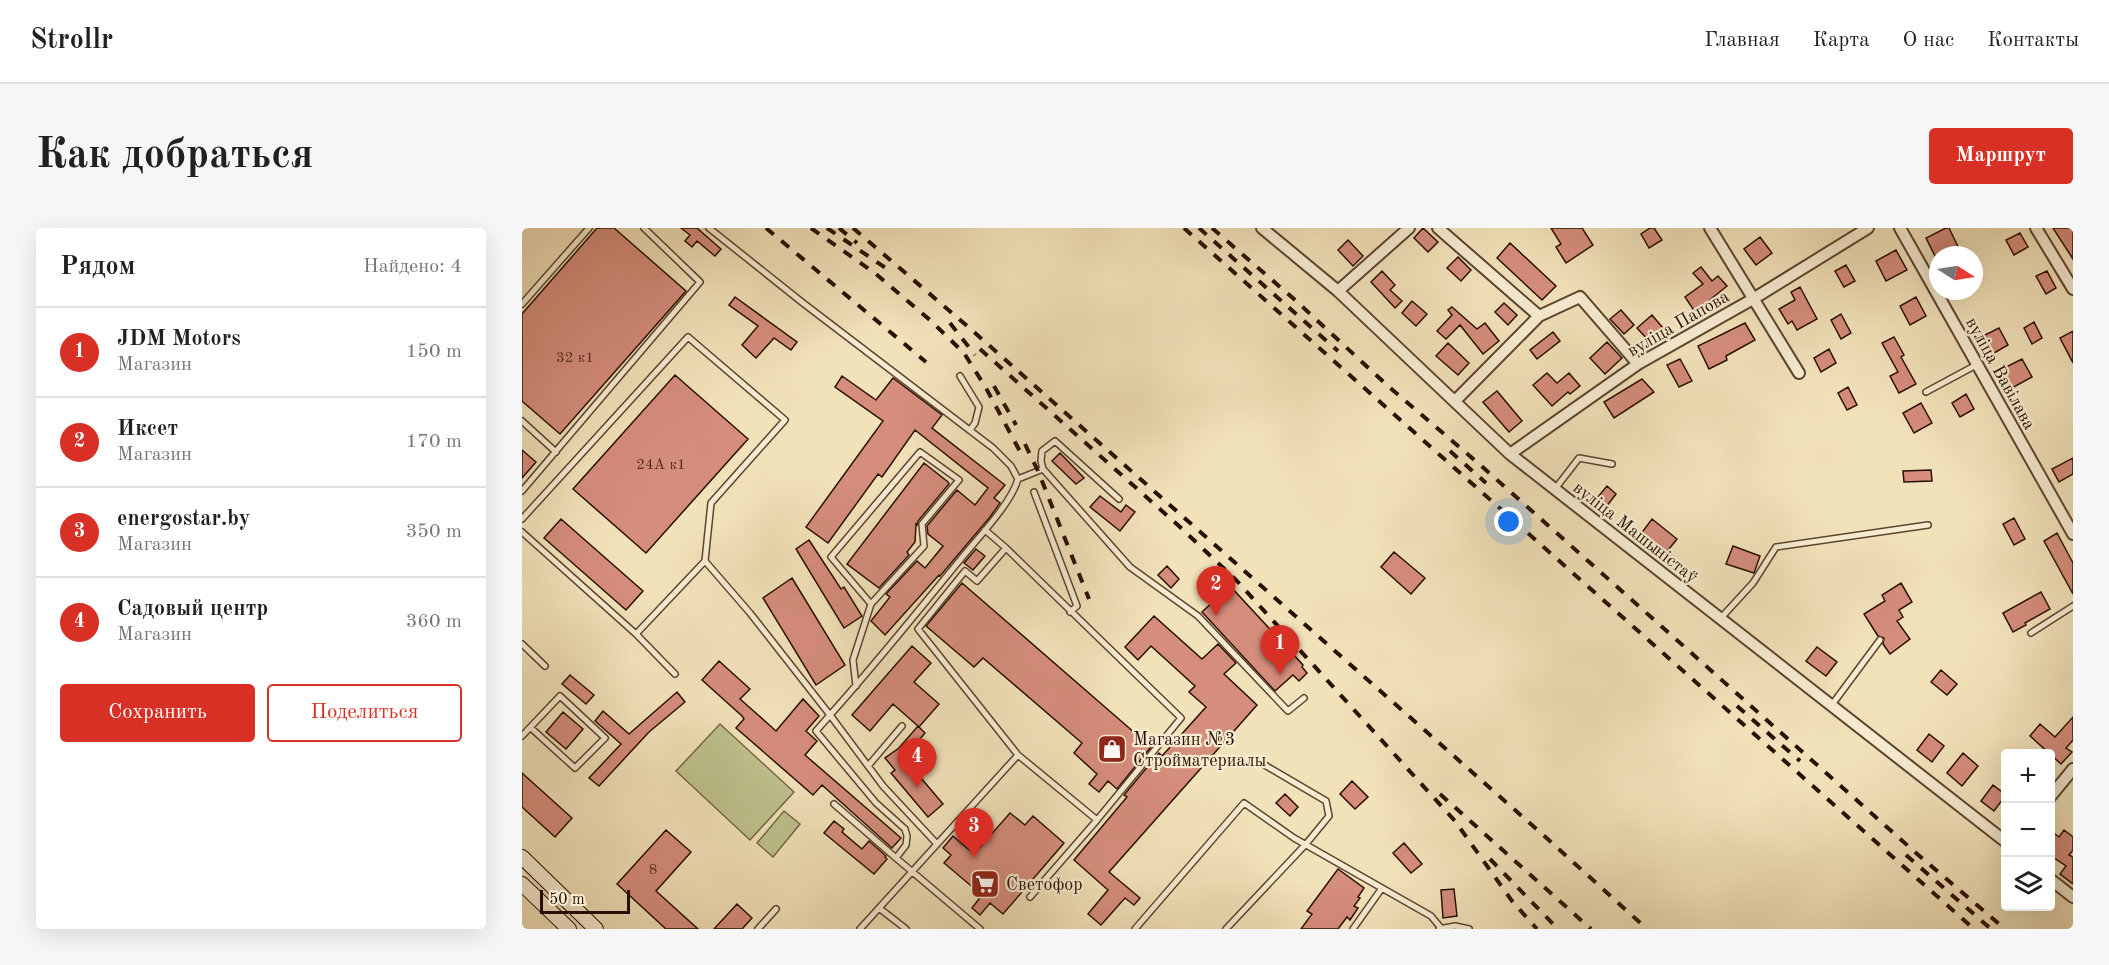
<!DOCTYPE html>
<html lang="ru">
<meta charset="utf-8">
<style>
:root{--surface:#fff;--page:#f6f6f6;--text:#202124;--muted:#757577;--line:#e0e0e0;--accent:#d93025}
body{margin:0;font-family:"Old Standard TT",serif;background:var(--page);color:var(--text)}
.controls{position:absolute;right:18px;bottom:18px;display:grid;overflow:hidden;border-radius:6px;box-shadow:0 6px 24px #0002}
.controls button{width:54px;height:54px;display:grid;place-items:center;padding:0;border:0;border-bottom:2px solid var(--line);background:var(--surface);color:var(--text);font:30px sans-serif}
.compass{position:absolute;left:1407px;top:18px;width:54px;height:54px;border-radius:50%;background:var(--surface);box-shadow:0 6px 24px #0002;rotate:102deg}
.scale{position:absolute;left:18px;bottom:15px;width:90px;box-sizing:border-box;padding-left:6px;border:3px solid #2a0f01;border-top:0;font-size:16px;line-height:21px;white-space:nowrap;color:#2a0f01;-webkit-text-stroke:4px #f7ecd2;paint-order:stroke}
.you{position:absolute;left:987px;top:294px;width:21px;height:21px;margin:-15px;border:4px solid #fff;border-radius:50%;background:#1a73e8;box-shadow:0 0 0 9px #1a73e833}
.badge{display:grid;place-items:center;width:39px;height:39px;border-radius:50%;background:var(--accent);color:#fff;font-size:20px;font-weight:700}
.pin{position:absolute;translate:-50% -50px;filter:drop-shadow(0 2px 3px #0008)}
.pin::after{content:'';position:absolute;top:32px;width:21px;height:18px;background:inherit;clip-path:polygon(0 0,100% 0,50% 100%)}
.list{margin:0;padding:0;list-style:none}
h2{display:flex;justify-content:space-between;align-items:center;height:78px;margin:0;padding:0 24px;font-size:26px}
h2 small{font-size:20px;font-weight:400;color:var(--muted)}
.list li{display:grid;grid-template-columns:39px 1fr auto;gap:18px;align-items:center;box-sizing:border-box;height:90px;padding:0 24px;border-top:2px solid var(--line)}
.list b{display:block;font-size:22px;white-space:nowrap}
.list p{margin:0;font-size:20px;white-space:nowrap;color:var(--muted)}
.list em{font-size:20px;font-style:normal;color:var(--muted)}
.actions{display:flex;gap:12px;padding:18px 24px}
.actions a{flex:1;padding:14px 0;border:2px solid var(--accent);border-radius:6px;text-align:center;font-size:21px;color:var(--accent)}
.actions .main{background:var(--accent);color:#fff}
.icon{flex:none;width:33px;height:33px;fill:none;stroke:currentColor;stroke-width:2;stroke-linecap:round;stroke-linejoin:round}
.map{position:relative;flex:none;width:1551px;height:701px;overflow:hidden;border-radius:6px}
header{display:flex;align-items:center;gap:36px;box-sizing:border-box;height:84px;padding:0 30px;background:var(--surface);border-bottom:2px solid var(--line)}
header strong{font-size:28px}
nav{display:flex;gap:33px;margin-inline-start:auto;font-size:21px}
.intro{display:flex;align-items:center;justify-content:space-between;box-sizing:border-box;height:144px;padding:0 36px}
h1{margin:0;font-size:42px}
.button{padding:15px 27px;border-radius:6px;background:var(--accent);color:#fff;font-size:21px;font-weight:700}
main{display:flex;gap:36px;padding:0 36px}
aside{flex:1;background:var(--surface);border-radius:6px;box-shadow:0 6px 24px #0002}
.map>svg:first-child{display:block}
</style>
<header>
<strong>Strollr</strong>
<nav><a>Главная</a><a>Карта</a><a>О нас</a><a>Контакты</a></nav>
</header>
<div class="intro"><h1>Как добраться</h1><a class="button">Маршрут</a></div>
<main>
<aside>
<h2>Рядом<small>Найдено: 4</small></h2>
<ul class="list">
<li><span class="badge">1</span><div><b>JDM Motors</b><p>Магазин</p></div><em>150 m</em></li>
<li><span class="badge">2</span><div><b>Иксет</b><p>Магазин</p></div><em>170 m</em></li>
<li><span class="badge">3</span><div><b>energostar.by</b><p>Магазин</p></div><em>350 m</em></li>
<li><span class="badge">4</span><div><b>Садовый центр</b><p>Магазин</p></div><em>360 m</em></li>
</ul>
<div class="actions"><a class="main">Сохранить</a><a>Поделиться</a></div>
</aside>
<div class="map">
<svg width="1551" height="701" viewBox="0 0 1551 701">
<rect width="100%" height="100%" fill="#f2e2ba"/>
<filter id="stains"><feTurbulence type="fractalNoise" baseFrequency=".00333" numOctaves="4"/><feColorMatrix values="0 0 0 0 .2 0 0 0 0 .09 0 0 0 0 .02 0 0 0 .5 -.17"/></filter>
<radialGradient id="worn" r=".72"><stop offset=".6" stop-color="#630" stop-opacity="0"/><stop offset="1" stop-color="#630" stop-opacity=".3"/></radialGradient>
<!-- garden -->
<path fill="#bec28d" stroke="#746847" stroke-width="1.5" d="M198 496 272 564 228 612 154 543Z
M262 583 278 596 251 629 235 615Z"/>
<!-- building -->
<path fill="#d58d7c" stroke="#2a0f01" stroke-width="1.5" d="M75 0H92L164 63 38 206 0 173V86Z
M159 0H175L199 21 193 28 175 13 170 19 163 13 168 7Z
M901 0 916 14 906 24 892 10Z
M1029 0H1060L1071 17 1044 35 1034 19 1039 16Z
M1128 0H1132L1140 12 1127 20 1119 6Z
M1424 0H1427L1440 27H1416V34L1404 10Z
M1531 0H1551V31Z
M1498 5 1506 19 1492 27 1484 12Z
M1238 9 1250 25 1234 37 1222 21Z
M826 12 841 28 831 38 816 22Z
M988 15 1034 58 1020 72 975 30Z
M1374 22 1385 42 1364 53 1354 33Z
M936 29 949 42 939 53 925 40Z
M1324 37 1333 53 1322 59 1313 43Z
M1179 39 1190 53 1196 48 1205 58 1173 84 1163 69 1181 56 1171 45Z
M860 43 873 57 868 62 880 73 873 80 849 54Z
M1525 43 1534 60 1524 66 1514 48Z
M1278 59 1295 91 1275 102 1270 93 1266 96 1257 81 1273 72 1269 64Z
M213 69 275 114 269 122 252 110 234 130 220 117 236 98 207 77Z
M1394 69 1404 88 1388 97 1378 78Z
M890 73 905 86 894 98 880 85Z
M982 75 995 87 986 97 973 84Z
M930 79 955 101 963 95 977 113 961 126 938 97 924 111 915 103 930 87 926 82Z
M1099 82 1112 97 1102 106 1088 91Z
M1319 86 1329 105 1319 111 1309 92Z
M1130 87 1141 100 1127 113 1115 100Z
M1512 94 1520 110 1510 116 1502 100Z
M1223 95 1233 112 1204 128 1205 132 1187 141 1176 118Z
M1477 100 1486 117 1467 128 1457 110Z
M1551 103V135L1538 110Z
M1031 104 1038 113 1015 131 1008 122Z
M1372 109 1382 127 1379 129 1394 156 1377 165 1368 148 1376 144 1360 115Z
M1085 114 1100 130 1083 146 1068 130Z
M926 115 947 135 936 147 914 128Z
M1307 121 1314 135 1299 144 1292 130Z
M1158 131 1170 153 1157 159 1145 137Z
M1500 131 1510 149 1490 160 1480 141Z
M1025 145 1035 155 1047 145 1058 158 1048 166 1046 164 1030 178 1011 157Z
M153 147 226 211 124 325 51 261Z
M320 148 354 172 371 150 420 187 410 200 483 257 472 270 478 275 468 289 418 348 417 347 363 407 349 393 368 369 364 366 395 333 403 340 421 318 406 306 405 298 435 262 453 277 466 260 393 202 360 249 356 246 306 315 284 299 361 193 313 159Z
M1120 151 1132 164 1092 190 1082 174Z
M1326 159 1335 177 1325 182 1316 165Z
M975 163 1000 193 987 204 961 174Z
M1444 166 1452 181 1438 189 1430 175Z
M1399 175 1410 195 1392 205 1381 185Z
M0 222 14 234 0 250Z
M538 225 562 250 554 256 530 233Z
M1551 230V246L1537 254 1530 241Z
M402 235 426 254 427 256 396 293 395 297 394 296 393 314 385 324 387 327 357 360 325 336Z
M1409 242 1410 253 1382 254 1381 243Z
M1085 258 1094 266 1081 283 1071 275Z
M578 268 599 284 604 277 613 284 598 303 568 279Z
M1492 290 1503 311 1492 317 1481 296Z
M39 291 121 363 104 382 22 310Z
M1130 291 1155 311 1143 326 1118 307Z
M1535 305 1551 335V366L1522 313Z
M287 312 319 361 322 359 340 388 322 400 274 321Z
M1211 318 1238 328 1232 345 1204 336Z
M454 321 463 328 451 342 442 335Z
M872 324 903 350 889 366 859 339Z
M645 338 657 351 649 360 636 347Z
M270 350 323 437 294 457 241 370Z
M440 355 629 519 595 561 586 553 577 564 567 556 575 546 552 525 560 515 461 430 452 439 404 398Z
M1379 355 1390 374 1377 382 1381 389 1375 393 1388 411 1368 426 1361 416 1362 410 1356 408 1342 386 1363 373 1360 367Z
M708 358 781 437 780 439 785 445 777 453 771 447 753 463 680 384Z
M1519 364 1528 381 1503 395 1504 397 1491 404 1481 385Z
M632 388 680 431 696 416 714 435 702 446 735 477 587 644 618 670 612 677 603 670 579 697 566 686 586 662 552 632 605 569 602 567 637 525 640 528 684 479 667 464 673 458 629 418 616 432 603 419Z
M390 418 409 435 392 454 417 476 397 499 371 476 348 503 330 487Z
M1295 419 1315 434 1304 448 1284 433Z
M197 433 228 461 218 471 254 503 281 471 297 488 284 503 295 513 283 527 379 610 370 620 300 557 291 567 214 500 222 491 220 488 180 452Z
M1419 442 1435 456 1425 467 1409 454Z
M48 447 72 467 64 476 40 456Z
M155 464 163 474 127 504 77 558 67 550 99 516 73 493 81 483 107 506Z
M41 484 61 501 44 521 24 504Z
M1551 489V512L1544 520 1550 524 1539 536 1508 508 1518 496 1533 509Z
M396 498 403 505 382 530 421 576 406 589 369 545 373 542 363 530 377 520Z
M1407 506 1422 518 1410 534 1395 522Z
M1441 525 1456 538 1440 558 1425 545Z
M0 545 50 590 33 609 0 579Z
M830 553 846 569 833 581 818 566Z
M1471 557 1484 567 1472 583 1459 573Z
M763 566 776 579 768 588 754 575Z
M488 585 503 597 511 588 542 615 481 686 468 675 458 687 450 680 460 667 422 635 429 627 421 620 431 608 452 626Z
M312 593 322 601 320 604 340 621 347 613 364 628 363 629 365 631 352 646 302 605Z
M144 602 169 624 134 663 176 701H144L95 656Z
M1528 602 1537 609 1542 602 1551 609V622L1547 627 1551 629V656L1538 646 1544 638 1528 627Z
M882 615 900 636 889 645 871 625Z
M816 641 842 660 836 669 838 670 832 678 836 680 828 692 825 689 816 701H779L790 686 785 683Z
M932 661 935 688 921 690 919 662Z
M215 676 230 690 220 701H192Z"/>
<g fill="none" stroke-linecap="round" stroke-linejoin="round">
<!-- service casing -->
<g stroke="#5c442f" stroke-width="8">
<path id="service" d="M187 0 281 75 471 220 489 238 496 251C489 276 454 312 438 332 395 384 353 437 308 487L361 558 415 616
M0 76 67 0
M438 148 457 179 453 195 448 202
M1404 164 1456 136
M0 193 34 224
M521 241 519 233 520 223 533 213 597 271
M496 251 521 241 608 339 676 388 766 483 782 470
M1033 261 1057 230 1090 236
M0 263 178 54 122 0
M512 264 555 378 548 384
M0 291 166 109 263 192 189 275 183 333 228 385 308 487 294 503 354 575 383 601 385 608 384 617 374 630 458 701
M463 302 484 320 659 490 575 592 496 527 396 401 443 343 455 353 484 320
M0 304 114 406 153 446
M1198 391 1231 355 1254 319 1406 297
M1509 405 1551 378
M114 406 183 333
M0 416 23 438
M334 458 331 432 349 376 402 318 400 296 437 252 398 224 309 329 349 376
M1309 478 1358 412
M0 508 38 468 83 510 53 540 9 500
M346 538 380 498
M312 576 374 630
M508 669 575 592
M357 680 384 701
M236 701 254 681
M338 701 496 527
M613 701 722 575 772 610 909 688 919 700
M704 701 784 616 807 588 804 573 741 536
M831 701 860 660
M917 701 933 698 947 701"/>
</g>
<!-- minor casing -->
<g stroke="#5c442f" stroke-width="14">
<path id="minor" d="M740 0 816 63 988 226 1484 614
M916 0 1017 88
M1188 0 1277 145
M1378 0 1551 306
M1514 0 1551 61
M816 63 887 0
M933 173 1017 88 1058 69 1116 136
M988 226 1116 136 1231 71 1346 0
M1528 569 1551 541
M1528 651 1551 669"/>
</g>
<!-- secondary casing -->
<g stroke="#2a0f01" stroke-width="16">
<path id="secondary" d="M0 629 74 701
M0 656 47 701"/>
</g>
<!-- service -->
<use href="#service" stroke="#f7ecd2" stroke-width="5"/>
<!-- minor -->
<use href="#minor" stroke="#f7ecd2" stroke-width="10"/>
<!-- secondary -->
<use href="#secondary" stroke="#f7ecd2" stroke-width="14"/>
<!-- rail -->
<path stroke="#2a0f01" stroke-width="4" stroke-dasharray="10 10" stroke-linecap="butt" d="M244 0 404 134
M289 0 354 46 408 92 442 125 464 160 501 229
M305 0 371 45
M317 0 335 15
M331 0 444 97 1019 605 1125 701
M662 0 1452 701
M677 0 816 123
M690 0 772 71 867 159 956 235 1394 625 1483 701
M428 95 453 127
M458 121 658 299 715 353 933 593 990 673 1015 701
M472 158 494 197
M503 216 516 243 567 371
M928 223 964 255
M1215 478 1278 533
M918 566 1069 701
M1384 627 1469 701
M968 631 1036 701"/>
</g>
<!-- icons -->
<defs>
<g id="shop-square" transform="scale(1.5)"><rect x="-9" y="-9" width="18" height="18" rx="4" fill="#8f2418" stroke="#f7ecd2"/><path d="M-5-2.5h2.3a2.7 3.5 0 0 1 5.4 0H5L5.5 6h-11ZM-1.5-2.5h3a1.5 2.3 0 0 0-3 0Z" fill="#fff"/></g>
<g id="supermarket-square" transform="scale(1.5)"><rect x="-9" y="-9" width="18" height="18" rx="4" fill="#8f2418" stroke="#f7ecd2"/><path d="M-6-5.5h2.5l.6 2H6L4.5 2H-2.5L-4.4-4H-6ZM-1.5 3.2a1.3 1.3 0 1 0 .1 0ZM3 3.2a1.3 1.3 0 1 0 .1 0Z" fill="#fff"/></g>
</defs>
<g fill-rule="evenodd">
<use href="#shop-square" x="590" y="521"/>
<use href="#supermarket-square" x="463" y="656"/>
</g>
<g text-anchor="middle" stroke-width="4.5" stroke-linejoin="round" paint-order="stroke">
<!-- number labels -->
<g font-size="15" fill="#552e20">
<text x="53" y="134">32 к1</text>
<text x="139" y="241">24А к1</text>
<text x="131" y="646">8</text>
</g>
<!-- street labels -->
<g font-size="18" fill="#2a0f01" stroke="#f7ecd2">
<text transform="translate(1156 95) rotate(-30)" y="6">вуліца Папова</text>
<text transform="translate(1479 145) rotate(61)" y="6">вуліца Вавілава</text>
<text transform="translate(1114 304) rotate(38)" y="6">вуліца Машыністаў</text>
</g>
<!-- poi labels -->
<g font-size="18" fill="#2a0f01" stroke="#f7ecd2" text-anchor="start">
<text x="611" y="517">Магазин №3<tspan x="611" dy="21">Стройматериалы</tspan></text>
<text x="484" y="662">Светофор</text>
</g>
</g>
<rect width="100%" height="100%" filter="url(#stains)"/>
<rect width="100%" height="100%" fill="url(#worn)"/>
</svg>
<div class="controls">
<button>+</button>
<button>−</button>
<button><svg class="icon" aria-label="layers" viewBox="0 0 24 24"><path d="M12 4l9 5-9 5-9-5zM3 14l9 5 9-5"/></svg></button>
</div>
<svg class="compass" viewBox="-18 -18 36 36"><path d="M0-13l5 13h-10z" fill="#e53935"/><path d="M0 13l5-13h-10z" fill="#757577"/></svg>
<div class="scale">50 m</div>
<div class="you"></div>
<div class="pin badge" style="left:758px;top:447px">1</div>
<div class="pin badge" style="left:694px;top:388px">2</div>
<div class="pin badge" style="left:452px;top:630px">3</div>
<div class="pin badge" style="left:395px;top:560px">4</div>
</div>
</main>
